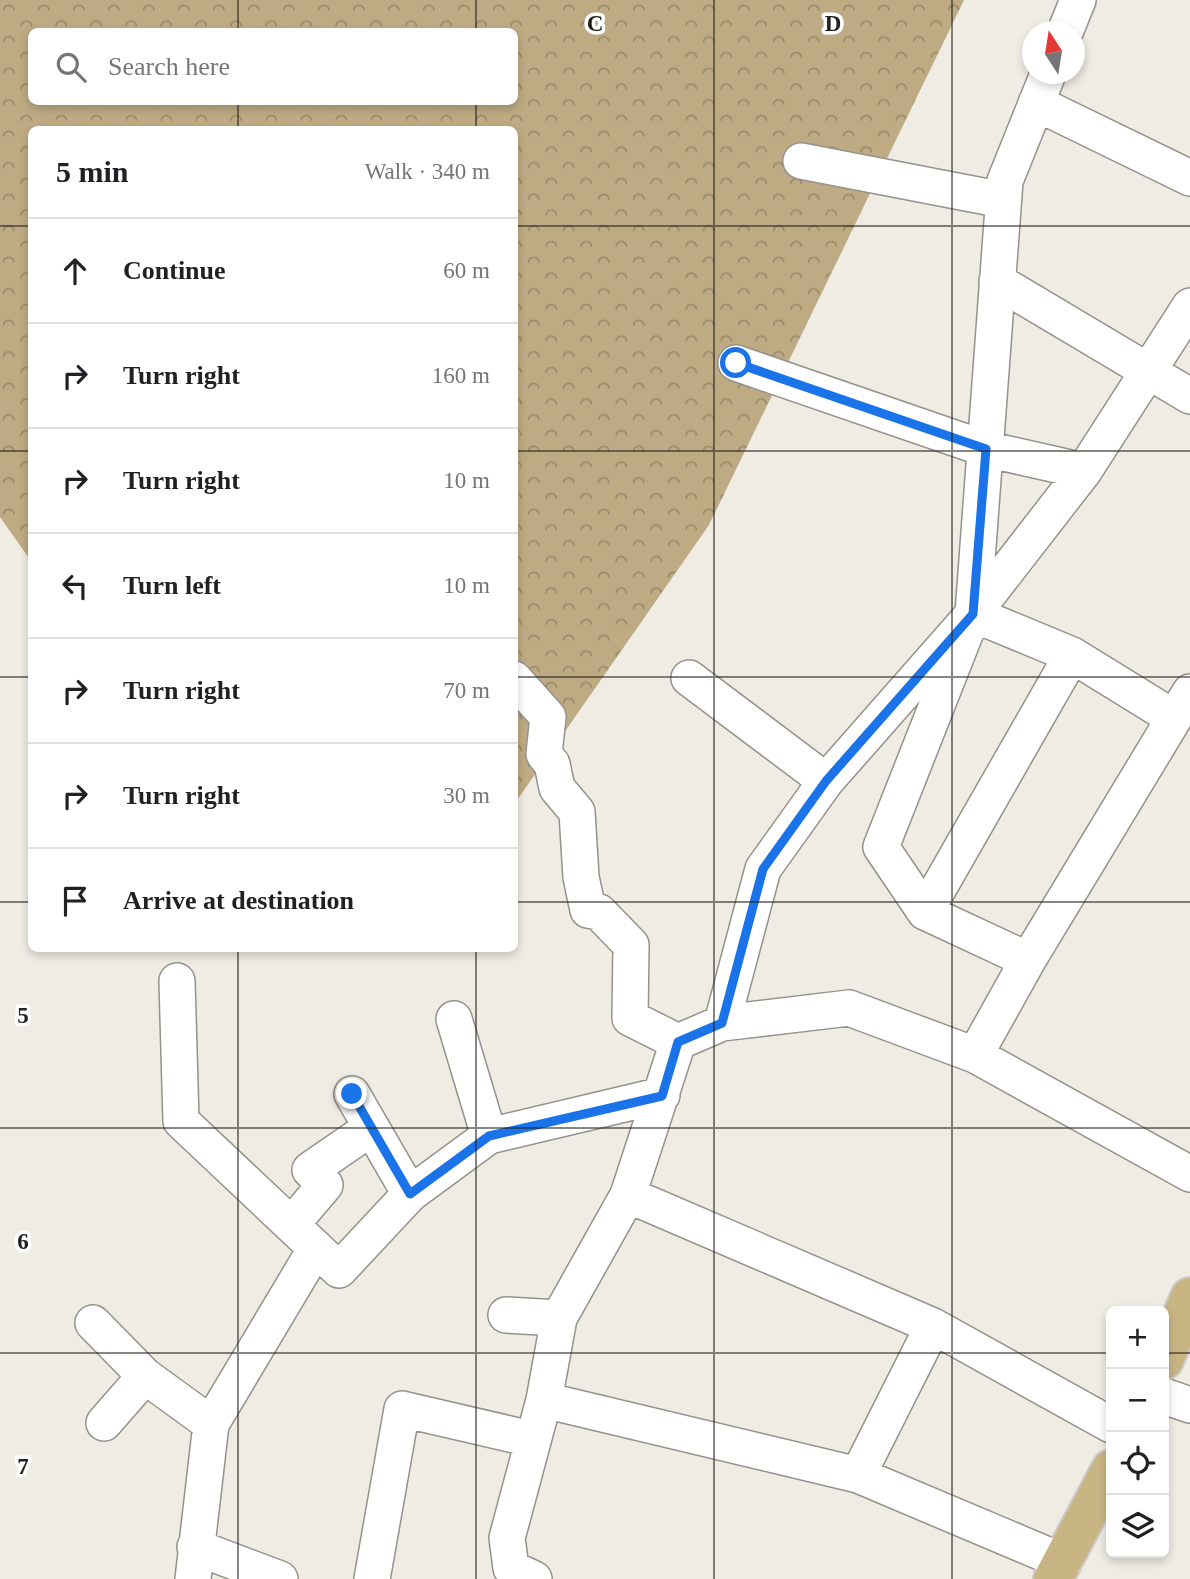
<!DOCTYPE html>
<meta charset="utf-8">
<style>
:root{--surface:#fff;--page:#f6f6f6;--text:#202124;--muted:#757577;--line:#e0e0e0}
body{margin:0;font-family:Georgia,serif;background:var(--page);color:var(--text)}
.controls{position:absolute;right:21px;bottom:21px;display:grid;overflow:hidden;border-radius:10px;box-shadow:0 4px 10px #0003}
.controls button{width:63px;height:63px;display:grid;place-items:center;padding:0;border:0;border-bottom:2px solid var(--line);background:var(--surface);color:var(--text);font:35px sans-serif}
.compass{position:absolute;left:1022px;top:21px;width:63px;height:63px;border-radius:50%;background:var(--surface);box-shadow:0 4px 10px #0003;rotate:348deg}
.stop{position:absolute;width:21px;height:21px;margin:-16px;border:5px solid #1a73e8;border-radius:50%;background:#fff}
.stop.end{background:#1a73e8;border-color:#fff;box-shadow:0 2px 7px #0008}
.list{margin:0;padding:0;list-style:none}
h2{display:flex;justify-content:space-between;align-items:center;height:91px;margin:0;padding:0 28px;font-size:30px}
h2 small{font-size:23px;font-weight:400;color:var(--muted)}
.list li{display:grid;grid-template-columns:46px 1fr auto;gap:21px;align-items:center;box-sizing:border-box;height:105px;padding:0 28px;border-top:2px solid var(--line)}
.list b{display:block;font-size:26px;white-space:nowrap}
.list em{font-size:23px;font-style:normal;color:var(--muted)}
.icon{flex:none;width:38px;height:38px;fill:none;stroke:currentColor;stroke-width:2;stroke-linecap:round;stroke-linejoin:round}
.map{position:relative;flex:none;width:1190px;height:1579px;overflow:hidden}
.search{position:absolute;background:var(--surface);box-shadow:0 4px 10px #0003;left:28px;top:28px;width:490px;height:77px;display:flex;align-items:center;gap:18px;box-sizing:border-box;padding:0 24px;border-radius:10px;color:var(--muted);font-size:26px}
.panel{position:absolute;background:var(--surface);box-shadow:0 4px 10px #0003;left:28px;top:126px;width:490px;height:826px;border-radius:10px}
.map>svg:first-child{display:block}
</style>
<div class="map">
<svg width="1190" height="1579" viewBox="0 0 1190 1579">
<defs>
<pattern id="forest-crowns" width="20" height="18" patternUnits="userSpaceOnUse" patternTransform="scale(1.75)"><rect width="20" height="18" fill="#beab84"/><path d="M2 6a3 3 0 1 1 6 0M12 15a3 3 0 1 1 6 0" fill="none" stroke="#9a8b6b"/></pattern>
</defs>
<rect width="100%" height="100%" fill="#efece4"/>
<!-- forest -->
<path fill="url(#forest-crowns)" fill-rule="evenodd" d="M0 0H964L709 525 515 803 514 130H32L31 561 0 517ZM32 32H514V102H32Z"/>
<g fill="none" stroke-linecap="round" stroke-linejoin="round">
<!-- minor casing -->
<g stroke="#95928b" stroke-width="38">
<path id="minor" d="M1065 32 1078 0
M1036 103 1190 178
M801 161 1003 200
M997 281 1190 396
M736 363 986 449 1084 471
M973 614 1072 655 1174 718
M689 678 826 781
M514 679 548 717 544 754 552 764 557 788 577 812 581 877 588 910 599 912 631 945 630 1018 678 1042
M925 912 1072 655
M1028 960 925 912 881 847 973 614 1005 181 1048 74
M177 981 181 1121 339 1270 410 1194 489 1136 662 1095
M454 1019 489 1136
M722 1023 763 869 826 781 973 614 1084 471 1190 306
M975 1055 1028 960 1190 692
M352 1094 410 1194
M628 1195 933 1326 1111 1425
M291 1225 325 1185 310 1170 371 1128
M506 1315 559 1318
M93 1323 145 1376 211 1424 316 1248
M1164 1396 1190 1405
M544 1400 858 1475 1064 1562
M104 1423 145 1376
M858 1475 933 1326
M195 1547 280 1579
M193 1579 211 1424
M372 1579 402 1409 531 1439
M534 1579 511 1568 507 1538 544 1400 559 1318 628 1195 678 1042 722 1023 849 1008 975 1055 1190 1174"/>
</g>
<!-- major casing -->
<g stroke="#cacac9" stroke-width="42">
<path id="major" d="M1164 1360 1190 1297
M1053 1579 1111 1469"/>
</g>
<!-- minor -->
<use href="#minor" stroke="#fff" stroke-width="35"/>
<!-- major -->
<use href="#major" stroke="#c9b484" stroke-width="38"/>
</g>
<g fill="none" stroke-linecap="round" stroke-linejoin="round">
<!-- route -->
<path stroke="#1a73e8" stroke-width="9" d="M352 1094 410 1194 489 1136 662 1096 678 1042 722 1023 763 869 826 781 973 614 986 449 736 363"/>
</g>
<!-- grid -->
<path fill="none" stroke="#22211e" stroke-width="2" stroke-opacity="0.55" d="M238 0V32M476 0V32M714 0V1579M952 0V1579M238 102V130M476 102V130M0 226H32M514 226H1190M0 451H32M514 451H1190M0 677H32M514 677H1190M0 902H32M514 902H1190M238 948V1579M476 948V1579M0 1128H1190M0 1353H1111M1164 1353H1190"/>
<g font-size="23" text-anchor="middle" font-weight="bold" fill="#22211e" stroke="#fff" stroke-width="7" stroke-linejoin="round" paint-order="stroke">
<text x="595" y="31">C</text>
<text x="833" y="31">D</text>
<text x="23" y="1023">5</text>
<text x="23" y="1249">6</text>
<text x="23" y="1474">7</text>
</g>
</svg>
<div class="controls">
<button>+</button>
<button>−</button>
<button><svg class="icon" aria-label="locate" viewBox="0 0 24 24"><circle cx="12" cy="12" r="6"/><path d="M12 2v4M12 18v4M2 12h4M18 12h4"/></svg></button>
<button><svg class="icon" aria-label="layers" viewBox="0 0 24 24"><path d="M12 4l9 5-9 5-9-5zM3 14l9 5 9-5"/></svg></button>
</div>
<svg class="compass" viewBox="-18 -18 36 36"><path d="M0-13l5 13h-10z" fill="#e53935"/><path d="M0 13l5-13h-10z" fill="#757577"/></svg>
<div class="stop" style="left:736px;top:363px"></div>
<div class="stop end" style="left:352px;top:1094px"></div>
<div class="search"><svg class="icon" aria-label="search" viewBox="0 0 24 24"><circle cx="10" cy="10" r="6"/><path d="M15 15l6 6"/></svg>Search here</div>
<section class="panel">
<h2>5 min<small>Walk · 340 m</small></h2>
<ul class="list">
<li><svg class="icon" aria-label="ahead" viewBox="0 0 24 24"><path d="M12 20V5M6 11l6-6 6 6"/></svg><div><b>Continue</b></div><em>60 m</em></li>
<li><svg class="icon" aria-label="right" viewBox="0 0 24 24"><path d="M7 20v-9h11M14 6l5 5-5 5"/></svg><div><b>Turn right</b></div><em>160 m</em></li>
<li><svg class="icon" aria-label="right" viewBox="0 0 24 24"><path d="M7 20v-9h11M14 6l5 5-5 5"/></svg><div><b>Turn right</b></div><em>10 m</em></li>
<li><svg class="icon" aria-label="left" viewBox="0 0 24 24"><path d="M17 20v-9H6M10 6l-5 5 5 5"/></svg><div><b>Turn left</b></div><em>10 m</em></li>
<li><svg class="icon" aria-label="right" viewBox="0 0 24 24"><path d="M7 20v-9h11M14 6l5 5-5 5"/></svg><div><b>Turn right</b></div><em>70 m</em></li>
<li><svg class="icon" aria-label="right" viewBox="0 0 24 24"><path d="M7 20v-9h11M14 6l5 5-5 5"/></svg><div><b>Turn right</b></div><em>30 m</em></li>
<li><svg class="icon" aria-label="arrive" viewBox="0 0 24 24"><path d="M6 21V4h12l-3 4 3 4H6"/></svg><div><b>Arrive at destination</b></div></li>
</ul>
</section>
</div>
